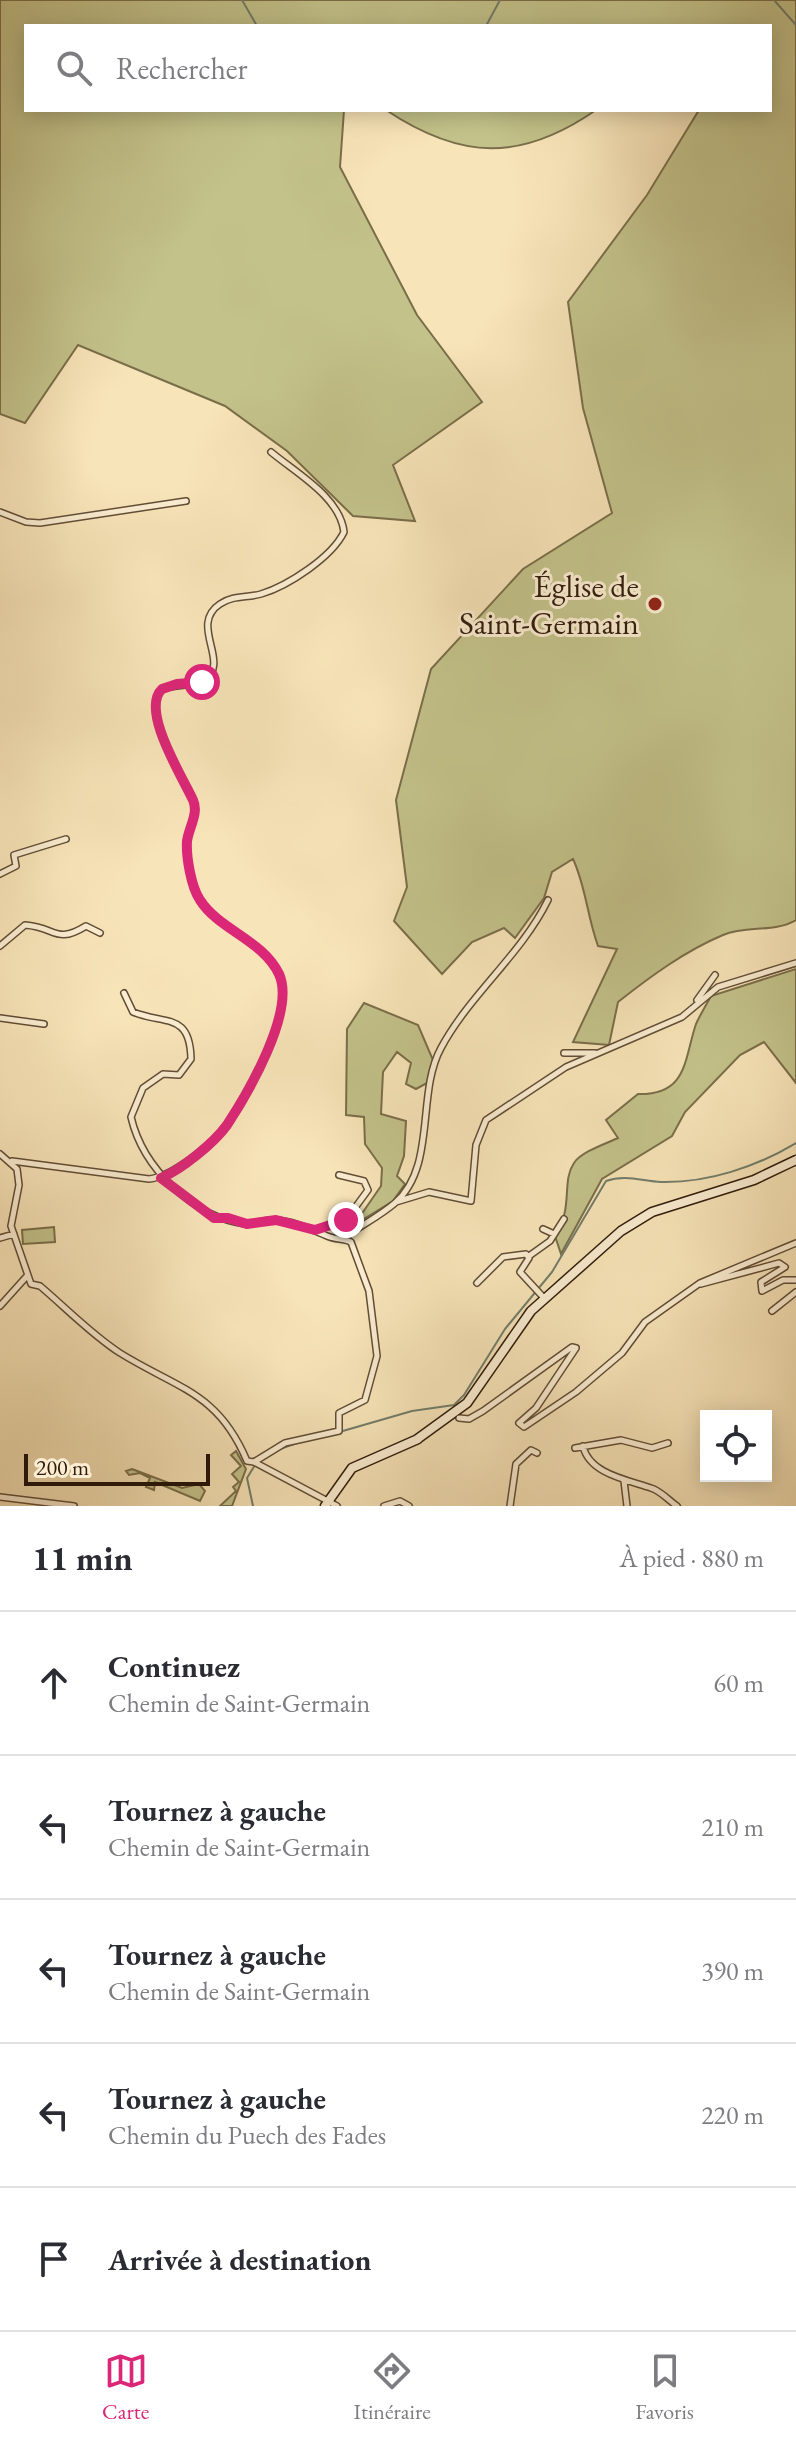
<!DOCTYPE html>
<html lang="fr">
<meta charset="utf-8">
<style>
:root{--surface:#fff;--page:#f7f7f7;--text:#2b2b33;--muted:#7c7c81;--line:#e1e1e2;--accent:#db2777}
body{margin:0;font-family:"EB Garamond",serif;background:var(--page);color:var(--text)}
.controls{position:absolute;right:24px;bottom:24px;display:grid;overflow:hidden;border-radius:0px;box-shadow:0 4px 20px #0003}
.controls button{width:72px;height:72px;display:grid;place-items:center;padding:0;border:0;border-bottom:2px solid var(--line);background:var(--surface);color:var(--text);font:40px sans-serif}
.scale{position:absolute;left:24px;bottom:20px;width:186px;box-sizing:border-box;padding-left:8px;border:4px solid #301b0b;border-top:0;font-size:22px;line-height:28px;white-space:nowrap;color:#301b0b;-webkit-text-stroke:6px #faedd1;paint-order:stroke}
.stop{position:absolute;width:24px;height:24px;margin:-18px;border:6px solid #db2777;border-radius:50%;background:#fff}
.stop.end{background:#db2777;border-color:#fff;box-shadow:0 2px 8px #0008}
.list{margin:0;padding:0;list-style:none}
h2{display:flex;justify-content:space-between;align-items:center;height:104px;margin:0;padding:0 32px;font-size:34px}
h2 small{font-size:26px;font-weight:400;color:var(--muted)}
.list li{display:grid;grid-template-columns:52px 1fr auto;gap:24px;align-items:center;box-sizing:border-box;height:144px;padding:0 32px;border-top:2px solid var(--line)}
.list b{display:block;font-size:30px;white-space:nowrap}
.list p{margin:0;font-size:26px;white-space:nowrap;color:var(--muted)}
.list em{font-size:26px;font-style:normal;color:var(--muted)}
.icon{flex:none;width:44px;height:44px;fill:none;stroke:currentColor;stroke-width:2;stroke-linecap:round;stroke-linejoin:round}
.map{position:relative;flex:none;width:796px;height:1506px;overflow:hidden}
.search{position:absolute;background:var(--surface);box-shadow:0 4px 20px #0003;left:24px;right:24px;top:24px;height:88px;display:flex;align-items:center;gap:20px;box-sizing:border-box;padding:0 28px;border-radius:0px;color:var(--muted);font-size:30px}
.sheet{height:824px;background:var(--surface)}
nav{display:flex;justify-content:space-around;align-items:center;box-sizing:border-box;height:112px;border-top:2px solid var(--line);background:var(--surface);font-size:22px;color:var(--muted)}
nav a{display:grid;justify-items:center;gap:4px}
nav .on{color:var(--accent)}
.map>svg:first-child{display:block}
</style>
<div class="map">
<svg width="796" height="1506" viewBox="0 0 796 1506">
<rect width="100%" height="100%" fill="#f7e4b8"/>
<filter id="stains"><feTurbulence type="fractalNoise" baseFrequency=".0025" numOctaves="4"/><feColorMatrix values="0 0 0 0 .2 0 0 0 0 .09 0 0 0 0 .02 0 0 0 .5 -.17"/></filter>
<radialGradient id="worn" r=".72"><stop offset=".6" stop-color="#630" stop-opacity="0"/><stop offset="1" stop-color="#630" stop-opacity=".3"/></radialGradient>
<!-- green -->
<path fill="#c3c28a" stroke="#7a6e4a" stroke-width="2" d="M0 0H796V920C774 933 747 925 723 935 685 951 651 976 618 1002L609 1045 573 1042 617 949 598 946C587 916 586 887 573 859L552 872 544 898 515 938 504 928 472 942 442 974 394 921 407 887 396 800 431 669 523 569 612 513 583 408 568 302 647 195 699 110H770V26H26V110H344L340 167 417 315 482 402 393 465 415 521 353 516 287 451 225 406 78 345 25 423 0 414Z
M386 110H596C521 162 461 160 386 110Z
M796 969V1083L764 1042 740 1055 685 1112 672 1136 602 1179 561 1254 555 1236C574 1207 561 1182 574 1163 581 1152 605 1144 618 1138L606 1120 638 1094C688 1095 684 1059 696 1024 700 1015 706 1005 711 996Z
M364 1003 418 1025 433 1060 427 1083 416 1089 406 1084 411 1063 397 1052 383 1072 381 1114 406 1121 404 1156 397 1176 405 1184 393 1201 354 1225 381 1186 382 1168 365 1144 364 1117 346 1115 347 1029Z
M54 1227 55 1242 23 1244 22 1230Z
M236 1451 246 1469 232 1506H220L236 1491 233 1487 239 1482 232 1474 241 1466 231 1455Z
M132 1469 182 1488 199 1484 205 1491 200 1501 155 1482 154 1490 146 1487 150 1478 140 1473 129 1475 126 1471Z"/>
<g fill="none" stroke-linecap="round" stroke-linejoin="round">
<!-- stream -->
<path stroke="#727d6b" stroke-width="2" d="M242 0 257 26
M774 0 796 25
M486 26 500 0
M322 1437 412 1411 454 1405 464 1395 505 1329 552 1272 606 1181C625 1174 642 1181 661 1182 708 1183 756 1167 796 1143
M280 1449 297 1443
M253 1506 247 1478 255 1465"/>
<!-- street casing -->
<g stroke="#624d36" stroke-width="8">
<path id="street" d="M0 512 26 522 40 523 186 501
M0 874 16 866 14 855 66 839
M0 946 25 925C56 927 55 945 86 926L100 933
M124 993 133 1012C165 1025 190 1012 191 1059L179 1075 163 1074 143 1088 131 1117C143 1169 194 1217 245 1224 254 1225 264 1219 275 1220 294 1221 310 1229 327 1236 336 1240 343 1238 351 1242L369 1291 377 1356 365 1400 339 1413V1431L285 1443 254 1462
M697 1000 715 975
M0 1018 44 1024
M564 1053H595
M0 1154 17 1169 19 1185 11 1226 31 1284 40 1286C66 1308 92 1335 120 1353 178 1389 218 1392 247 1461L254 1462 337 1506
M12 1161 149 1179C171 1177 215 1143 227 1124 248 1092 292 1018 281 980 269 941 219 931 200 900 191 886 186 856 187 841 189 827 199 813 193 800 182 776 140 710 162 689 175 684 192 687 204 680 232 663 188 625 220 604 233 595 247 598 261 594 288 586 332 557 344 532 340 497 296 473 271 452
M396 1202 429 1192 471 1201 476 1145 486 1120 566 1067 682 1017 718 987 796 963
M543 1229 554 1234
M315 1230 346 1220 368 1190 364 1181 339 1175
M0 1238 14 1234
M344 1238C360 1226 380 1216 395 1203 437 1166 416 1094 441 1048 470 994 521 955 548 900
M529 1256 550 1241 564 1219
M477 1283 503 1257 526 1254 529 1258 520 1272 544 1298
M701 1284 779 1263 785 1267 761 1282 762 1291 783 1280H796
M0 1306 27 1276
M772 1311 796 1292
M459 1418 469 1419 483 1411 572 1347 576 1348 536 1408 519 1423 524 1427 576 1392 622 1353 645 1322 700 1283 796 1243
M583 1446C589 1474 628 1480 651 1488 661 1491 668 1500 677 1506
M575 1448 621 1440 652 1448 668 1443
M624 1481 627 1506
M0 1497 74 1506
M384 1506 400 1501 409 1506
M510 1506 516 1464 531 1450 537 1453"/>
</g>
<!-- secondary casing -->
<g stroke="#301b0b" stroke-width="11">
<path id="secondary" d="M416 1440 467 1403 531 1311 621 1231 652 1212 754 1180 796 1160
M325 1506 352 1468 418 1439"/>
</g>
<!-- street -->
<use href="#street" stroke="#faedd1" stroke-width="5"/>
<!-- secondary -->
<use href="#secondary" stroke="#faedd1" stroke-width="8"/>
</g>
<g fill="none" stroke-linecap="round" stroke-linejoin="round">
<!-- route -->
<path stroke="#db2777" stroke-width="10" d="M202 682 177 684 162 689C140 710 182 776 193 800 199 813 189 827 187 841 186 856 191 887 200 900 219 930 263 940 279 974 296 1011 248 1093 227 1125 214 1143 182 1169 161 1178L214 1218H228L247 1224 276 1220 315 1230 346 1220"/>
</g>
<!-- markers -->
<circle fill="#8f2418" stroke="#faedd1" stroke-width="3" cx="655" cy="604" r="8"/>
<g text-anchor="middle" stroke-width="6" stroke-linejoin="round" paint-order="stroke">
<!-- poi labels -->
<g font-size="32" fill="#301b0b" stroke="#faedd1" text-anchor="end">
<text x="639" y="597">Église de<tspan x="639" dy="37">Saint-Germain</tspan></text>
</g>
</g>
<rect width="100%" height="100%" filter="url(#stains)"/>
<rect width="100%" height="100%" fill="url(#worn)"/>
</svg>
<div class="controls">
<button><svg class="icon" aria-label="locate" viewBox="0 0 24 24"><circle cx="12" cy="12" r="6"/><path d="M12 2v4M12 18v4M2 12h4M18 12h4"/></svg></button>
</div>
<div class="scale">200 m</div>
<div class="stop" style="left:202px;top:682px"></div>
<div class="stop end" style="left:346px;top:1220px"></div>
<div class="search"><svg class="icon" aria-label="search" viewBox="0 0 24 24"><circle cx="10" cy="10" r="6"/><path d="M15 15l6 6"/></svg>Rechercher</div>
</div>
<section class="sheet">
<h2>11 min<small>À pied · 880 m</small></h2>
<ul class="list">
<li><svg class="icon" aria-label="ahead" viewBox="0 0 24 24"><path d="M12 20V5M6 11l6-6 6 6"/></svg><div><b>Continuez</b><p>Chemin de Saint-Germain</p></div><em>60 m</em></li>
<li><svg class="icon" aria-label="left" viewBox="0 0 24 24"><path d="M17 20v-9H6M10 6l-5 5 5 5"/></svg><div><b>Tournez à gauche</b><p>Chemin de Saint-Germain</p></div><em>210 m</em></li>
<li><svg class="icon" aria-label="left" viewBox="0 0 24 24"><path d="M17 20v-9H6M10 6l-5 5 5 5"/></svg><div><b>Tournez à gauche</b><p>Chemin de Saint-Germain</p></div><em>390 m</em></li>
<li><svg class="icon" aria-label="left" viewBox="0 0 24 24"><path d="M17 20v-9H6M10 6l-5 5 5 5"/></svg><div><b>Tournez à gauche</b><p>Chemin du Puech des Fades</p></div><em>220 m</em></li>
<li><svg class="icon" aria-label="arrive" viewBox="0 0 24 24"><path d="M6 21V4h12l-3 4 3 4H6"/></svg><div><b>Arrivée à destination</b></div></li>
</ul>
</section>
<nav>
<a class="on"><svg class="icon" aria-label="map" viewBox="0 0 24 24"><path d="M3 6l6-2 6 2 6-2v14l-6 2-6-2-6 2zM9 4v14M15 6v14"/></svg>Carte</a>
<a><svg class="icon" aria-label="directions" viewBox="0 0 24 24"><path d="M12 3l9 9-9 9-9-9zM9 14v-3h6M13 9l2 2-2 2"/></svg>Itinéraire</a>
<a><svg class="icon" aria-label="saved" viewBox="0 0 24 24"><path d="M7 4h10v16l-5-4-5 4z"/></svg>Favoris</a>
</nav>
